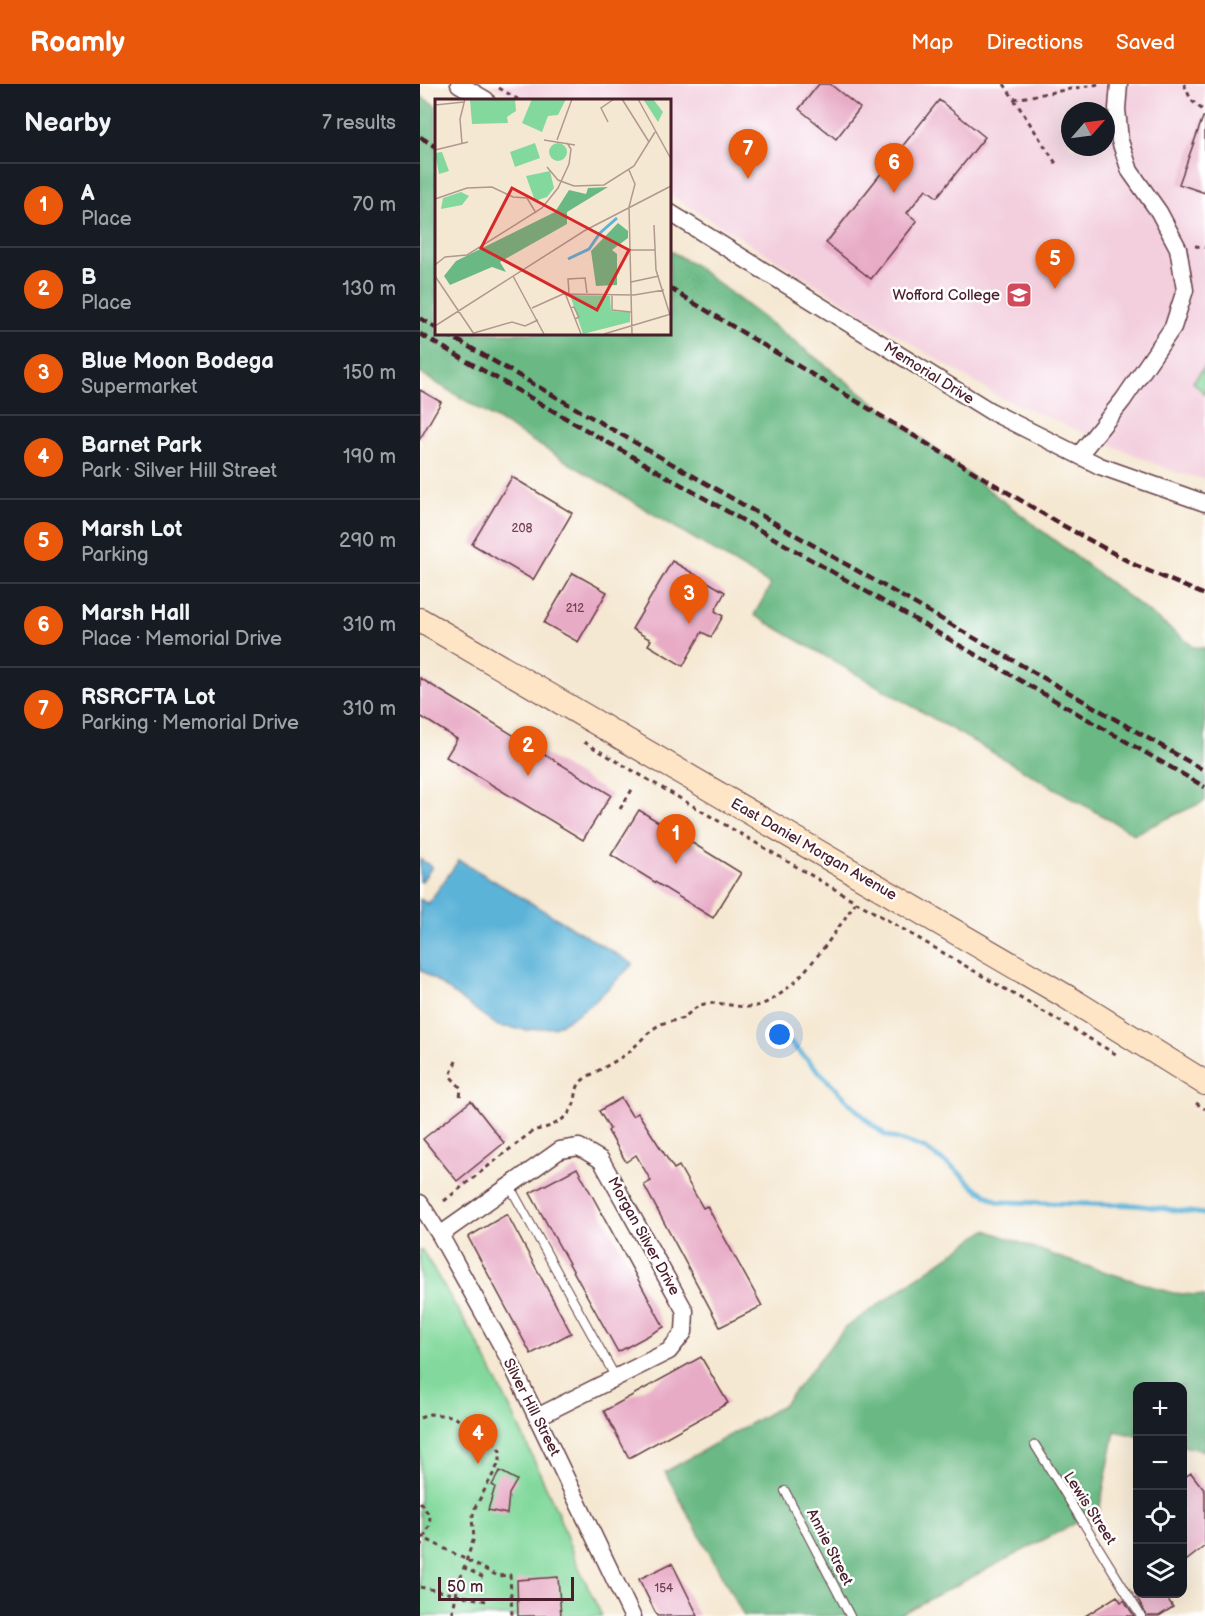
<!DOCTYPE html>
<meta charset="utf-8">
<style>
:root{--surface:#171b24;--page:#242831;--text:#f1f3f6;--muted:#9ea1a6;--line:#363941;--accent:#ea580c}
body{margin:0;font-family:"Balsamiq Sans",sans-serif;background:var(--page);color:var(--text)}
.controls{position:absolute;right:18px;bottom:18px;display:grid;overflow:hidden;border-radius:12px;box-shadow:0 6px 24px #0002}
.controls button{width:54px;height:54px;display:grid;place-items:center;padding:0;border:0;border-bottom:2px solid var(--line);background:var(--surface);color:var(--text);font:30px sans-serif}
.compass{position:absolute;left:641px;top:18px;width:54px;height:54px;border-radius:50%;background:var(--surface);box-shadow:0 6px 24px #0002;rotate:62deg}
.scale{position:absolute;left:18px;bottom:15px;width:136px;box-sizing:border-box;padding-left:6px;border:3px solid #4a1f2b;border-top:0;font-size:16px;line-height:21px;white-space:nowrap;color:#4a1f2b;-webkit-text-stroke:4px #fff;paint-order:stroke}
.you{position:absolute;left:360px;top:951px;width:21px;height:21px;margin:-15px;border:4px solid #fff;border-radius:50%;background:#1a73e8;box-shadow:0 0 0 9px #1a73e833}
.badge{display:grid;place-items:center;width:39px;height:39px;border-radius:50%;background:var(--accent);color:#fff;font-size:20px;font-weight:700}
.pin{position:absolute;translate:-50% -50px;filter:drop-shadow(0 2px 3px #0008)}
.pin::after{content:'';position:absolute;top:32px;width:21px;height:18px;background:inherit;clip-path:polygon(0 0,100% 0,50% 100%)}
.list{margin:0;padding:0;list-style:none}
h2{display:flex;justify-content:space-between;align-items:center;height:78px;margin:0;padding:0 24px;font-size:26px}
h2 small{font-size:20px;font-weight:400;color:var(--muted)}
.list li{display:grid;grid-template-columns:39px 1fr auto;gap:18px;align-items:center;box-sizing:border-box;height:84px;padding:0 24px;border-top:2px solid var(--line)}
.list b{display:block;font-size:22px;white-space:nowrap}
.list p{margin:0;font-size:20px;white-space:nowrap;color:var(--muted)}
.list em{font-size:20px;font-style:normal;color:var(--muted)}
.icon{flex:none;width:33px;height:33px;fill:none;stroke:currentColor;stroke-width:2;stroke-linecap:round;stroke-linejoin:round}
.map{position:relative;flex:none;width:785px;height:1532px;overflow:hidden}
header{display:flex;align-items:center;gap:36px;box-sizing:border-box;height:84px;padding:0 30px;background:var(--accent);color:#fff}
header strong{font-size:28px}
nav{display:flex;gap:33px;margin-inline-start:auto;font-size:21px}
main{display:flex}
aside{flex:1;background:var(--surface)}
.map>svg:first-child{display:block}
</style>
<header>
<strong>Roamly</strong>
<nav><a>Map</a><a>Directions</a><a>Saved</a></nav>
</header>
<main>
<aside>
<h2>Nearby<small>7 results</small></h2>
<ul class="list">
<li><span class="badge">1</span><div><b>A</b><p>Place</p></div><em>70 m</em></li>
<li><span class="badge">2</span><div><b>B</b><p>Place</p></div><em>130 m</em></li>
<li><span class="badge">3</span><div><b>Blue Moon Bodega</b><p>Supermarket</p></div><em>150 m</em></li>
<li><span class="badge">4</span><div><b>Barnet Park</b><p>Park · Silver Hill Street</p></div><em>190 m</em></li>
<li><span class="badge">5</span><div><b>Marsh Lot</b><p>Parking</p></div><em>290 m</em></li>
<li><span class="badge">6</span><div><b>Marsh Hall</b><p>Place · Memorial Drive</p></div><em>310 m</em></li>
<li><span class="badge">7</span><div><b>RSRCFTA Lot</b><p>Parking · Memorial Drive</p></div><em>310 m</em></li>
</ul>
</aside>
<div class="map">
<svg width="785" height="1532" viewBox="0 0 785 1532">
<rect width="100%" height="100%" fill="#fff"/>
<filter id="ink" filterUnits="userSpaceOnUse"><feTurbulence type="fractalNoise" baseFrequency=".0167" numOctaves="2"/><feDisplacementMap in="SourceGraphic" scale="12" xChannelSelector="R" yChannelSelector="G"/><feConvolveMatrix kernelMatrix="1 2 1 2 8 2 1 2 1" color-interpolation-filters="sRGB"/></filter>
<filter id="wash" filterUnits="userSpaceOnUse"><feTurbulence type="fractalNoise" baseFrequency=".008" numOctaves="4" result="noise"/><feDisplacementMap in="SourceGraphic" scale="24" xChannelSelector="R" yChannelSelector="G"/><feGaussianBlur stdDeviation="1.35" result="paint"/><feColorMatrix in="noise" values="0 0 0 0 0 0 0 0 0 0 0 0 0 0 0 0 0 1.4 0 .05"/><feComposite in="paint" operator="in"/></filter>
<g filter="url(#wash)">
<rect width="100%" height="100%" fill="#f5e8d2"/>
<!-- built -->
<path fill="#f3cfde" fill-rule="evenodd" d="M69 0H785V395L757 389 577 312 249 110V16H96ZM650 27H686V63H650Z"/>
<!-- green -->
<path fill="#83d99d" stroke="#667c64" stroke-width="1.5" d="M785 282V310L773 298Z
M0 1166H2L60 1263 94 1332 137 1427 156 1478 182 1532H0Z"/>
<!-- forest -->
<path fill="#6ab984" stroke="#5a6c58" stroke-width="1.5" d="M0 12 16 22V249H249V166L274 181 774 563 785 564V717L714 750 334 531 351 501 0 289Z
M566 1146 644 1175 753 1209 785 1212V1367L763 1362 762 1302H718L717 1352 695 1347 679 1427 477 1532H324L245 1388 363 1321 425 1244Z"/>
<!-- water -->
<path fill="#5bb3d8" stroke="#526982" stroke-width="1.5" d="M0 775 12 783 1 798 0 797Z
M39 776 213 880 174 918 151 934 134 943 107 946 78 942 0 885V815L8 820Z"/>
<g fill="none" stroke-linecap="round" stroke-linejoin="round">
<!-- stream -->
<path stroke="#5bb3d8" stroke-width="5" d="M365 953 448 1037 465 1051 504 1064 536 1086 555 1104 579 1118 715 1121 785 1130"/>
</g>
<g id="blocks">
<!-- building -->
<path fill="#e8abc6" d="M399 0H410L440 24 416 55 379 25Z
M519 16 565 53 517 113 506 105 487 129 497 137 451 195 406 159Z
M783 33H785V109L759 100Z
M0 306 21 318 0 355Z
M92 393 152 429 113 496 52 460Z
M252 477 305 508 295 527 303 532 291 553 282 548 263 582 228 561 231 556 212 545Z
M153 489 187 508 158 558 124 539Z
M0 594 191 711 163 756 26 673 37 655 0 632Z
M219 726 321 789 293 834 191 771Z
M201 1014 212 1032 218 1029 254 1085 259 1082 283 1124 287 1122 342 1222 300 1243 224 1101 231 1097 216 1071 206 1078 188 1047 190 1045 179 1027Z
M51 1017 84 1059 37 1097 3 1055Z
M157 1084 244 1243 198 1268 110 1109Z
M87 1130 151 1249 111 1270 48 1153Z
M281 1273 308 1319 209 1374 184 1327Z
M80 1387 97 1396 89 1410 87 1430 68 1426 75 1403 72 1401Z
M771 1389 785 1407V1462L762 1480V1395Z
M252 1479 278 1532H237L219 1495Z
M138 1493 141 1532H98L97 1496Z
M715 1509H744L753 1523 739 1532H727Z
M697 1512 701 1518 704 1516 714 1532H665Z"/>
</g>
</g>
<g filter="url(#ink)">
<use href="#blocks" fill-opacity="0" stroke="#643d44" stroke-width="1.5"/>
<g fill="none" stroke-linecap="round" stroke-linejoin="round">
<!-- service casing -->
<g stroke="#643d44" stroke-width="10">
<path id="service" d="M89 1101 196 1294
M615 1361 721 1532
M365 1407 430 1532"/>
</g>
<!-- minor casing -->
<g stroke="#643d44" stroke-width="19">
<path id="minor" d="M39 0 66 16
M249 128 570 327 680 382 785 419
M659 371 703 316 753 243 765 206 758 164 739 128 710 87 700 57 697 25 699 0
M0 1119 20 1151 89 1275 212 1532
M20 1151 140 1066 159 1063 181 1076 265 1227 264 1248 249 1267 117 1333"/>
</g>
<!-- secondary casing -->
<g stroke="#643d44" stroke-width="26">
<path id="secondary" d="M0 536 647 913 785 999"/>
</g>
<!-- path -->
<path stroke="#643d44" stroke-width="3" stroke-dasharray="4.5 4.5" stroke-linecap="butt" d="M584 0 637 81
M764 0 771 16 785 28
M79 4 99 16
M594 15 679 0
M775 162 785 163
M164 658 699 972
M200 725 213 704
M36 977 30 992 41 1004 40 1014
M776 1019 785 1025
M24 1117 114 1046C127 1045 146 1037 152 1024 159 1012 152 1002 167 993 182 984 196 978 210 967 220 958 229 946 241 940 248 937 256 937 263 934 269 930 275 923 281 921 298 915 318 926 336 922 372 915 415 849 435 819
M0 1334 10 1330 32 1332 71 1354 80 1367V1377L55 1424 52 1435 54 1454 38 1501 32 1532
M0 1418 10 1432 9 1443 0 1463
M0 1452 78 1492 90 1491 92 1532
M43 1483 66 1495
M0 1503 66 1517"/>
<!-- service -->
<use href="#service" stroke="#fff" stroke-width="8"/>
<!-- minor -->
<use href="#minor" stroke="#fff" stroke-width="16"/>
<!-- secondary -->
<use href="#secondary" stroke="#fde5c5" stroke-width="24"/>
<!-- rail -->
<path stroke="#4a1f2b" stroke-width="4.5" stroke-dasharray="9 4.5" stroke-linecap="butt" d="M0 53 16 63
M249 204 635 437 715 481 785 511
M0 234 16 244
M25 249 785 687
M0 250 785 703"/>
</g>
</g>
<!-- icons -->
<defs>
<g id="university-square" transform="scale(1.35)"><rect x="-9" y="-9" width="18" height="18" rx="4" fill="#d1495b" stroke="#fff"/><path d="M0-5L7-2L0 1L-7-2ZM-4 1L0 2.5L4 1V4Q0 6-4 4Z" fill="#fff"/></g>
</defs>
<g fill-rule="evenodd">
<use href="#university-square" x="599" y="211"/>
</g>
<g text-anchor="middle" stroke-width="5" stroke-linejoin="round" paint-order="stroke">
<!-- number labels -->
<g font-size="12" fill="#724252">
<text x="102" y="448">208</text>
<text x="155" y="528">212</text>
<text x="244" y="1508">154</text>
</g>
<!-- poi labels -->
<g font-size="15" fill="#4a1f2b" stroke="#fff" text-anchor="end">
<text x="580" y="216">Wofford College</text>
</g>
<!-- street labels -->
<g font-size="15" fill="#4a1f2b" stroke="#fff">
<text transform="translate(509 289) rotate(32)" y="5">Memorial Drive</text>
<text transform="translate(394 765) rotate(30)" y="5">East Daniel Morgan Avenue</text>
<text transform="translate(224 1152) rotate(61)" y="5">Morgan Silver Drive</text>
<text transform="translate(112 1323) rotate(63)" y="5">Silver Hill Street</text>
<text transform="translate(670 1424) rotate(57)" y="5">Lewis Street</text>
<text transform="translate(410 1463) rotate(63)" y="5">Annie Street</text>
</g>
</g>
<!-- overview -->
<g transform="translate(15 15)">
<rect width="236" height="236" fill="#f5e8d2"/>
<path d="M80 0 81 12 72 18 73 24 37 25 35 1ZM97 0H131L123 16 113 17 107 33 87 24ZM208 0H218L228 13 223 23ZM100 44 105 59 80 68 75 53ZM114 53a9 9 0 1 1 18 0a9 9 0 1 1-18 0ZM7 53 14 72 4 75 0 54ZM115 72 119 89 112 98 100 102 91 77ZM26 93 34 97 27 106 6 110 8 99ZM135 196 175 197 176 212 195 213V223L148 235Z" fill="#83d99d"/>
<path d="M173 88 132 113V125L65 163 71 173 57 168 15 186 9 177 21 162 120 113 134 91 151 95 153 89ZM183 124 193 132V139L177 151 182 155V186L161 187 156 152Z" fill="#6ab984"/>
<path fill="none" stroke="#5bb3d8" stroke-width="3" d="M133 160 154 150 165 134 182 119"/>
<path fill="none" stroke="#b1988f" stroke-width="1.5" d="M187 0 214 43M203 0 236 60M0 6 29 3M173 23 166 9 179 0M109 41 140 46M122 41 137 0M27 45 25 20 30 0M0 51 33 43M112 68 123 81 139 87 169 86 199 67 220 33M194 71 200 85 194 108 197 235M0 100 32 89 57 88 78 98 92 99 101 114M219 126 221 171 235 216M196 151H220M0 166 10 158 32 156 107 109 123 89 134 65 136 50 132 44M0 177 39 235M78 177 109 235M196 183 224 177M130 194 146 235M134 194 133 180 150 179 152 194M177 195V211L196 213M97 209 128 195 199 196 229 191M135 209 139 208 144 218 140 220M0 227 149 132 236 87M39 234 77 223 90 227 103 221M169 235 236 215"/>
<path fill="#d62828" fill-opacity="0.15" stroke="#d62828" stroke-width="3" d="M77 89 194 151 162 211 46 149Z"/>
<rect width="236" height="236" fill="none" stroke="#4a1f2b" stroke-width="3"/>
</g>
</svg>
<div class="controls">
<button>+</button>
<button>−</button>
<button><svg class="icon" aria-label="locate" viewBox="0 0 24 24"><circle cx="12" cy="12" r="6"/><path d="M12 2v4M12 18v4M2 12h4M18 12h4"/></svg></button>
<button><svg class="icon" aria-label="layers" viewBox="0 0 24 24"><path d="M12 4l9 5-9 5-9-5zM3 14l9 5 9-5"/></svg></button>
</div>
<svg class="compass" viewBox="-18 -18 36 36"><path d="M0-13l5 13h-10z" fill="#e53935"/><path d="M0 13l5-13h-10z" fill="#9ea1a6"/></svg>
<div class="scale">50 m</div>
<div class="you"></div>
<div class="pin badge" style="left:256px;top:780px">1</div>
<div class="pin badge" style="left:108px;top:692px">2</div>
<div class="pin badge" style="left:269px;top:540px">3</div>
<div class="pin badge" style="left:58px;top:1380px">4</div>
<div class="pin badge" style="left:635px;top:205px">5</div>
<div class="pin badge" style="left:474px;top:109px">6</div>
<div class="pin badge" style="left:328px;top:95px">7</div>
</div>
</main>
